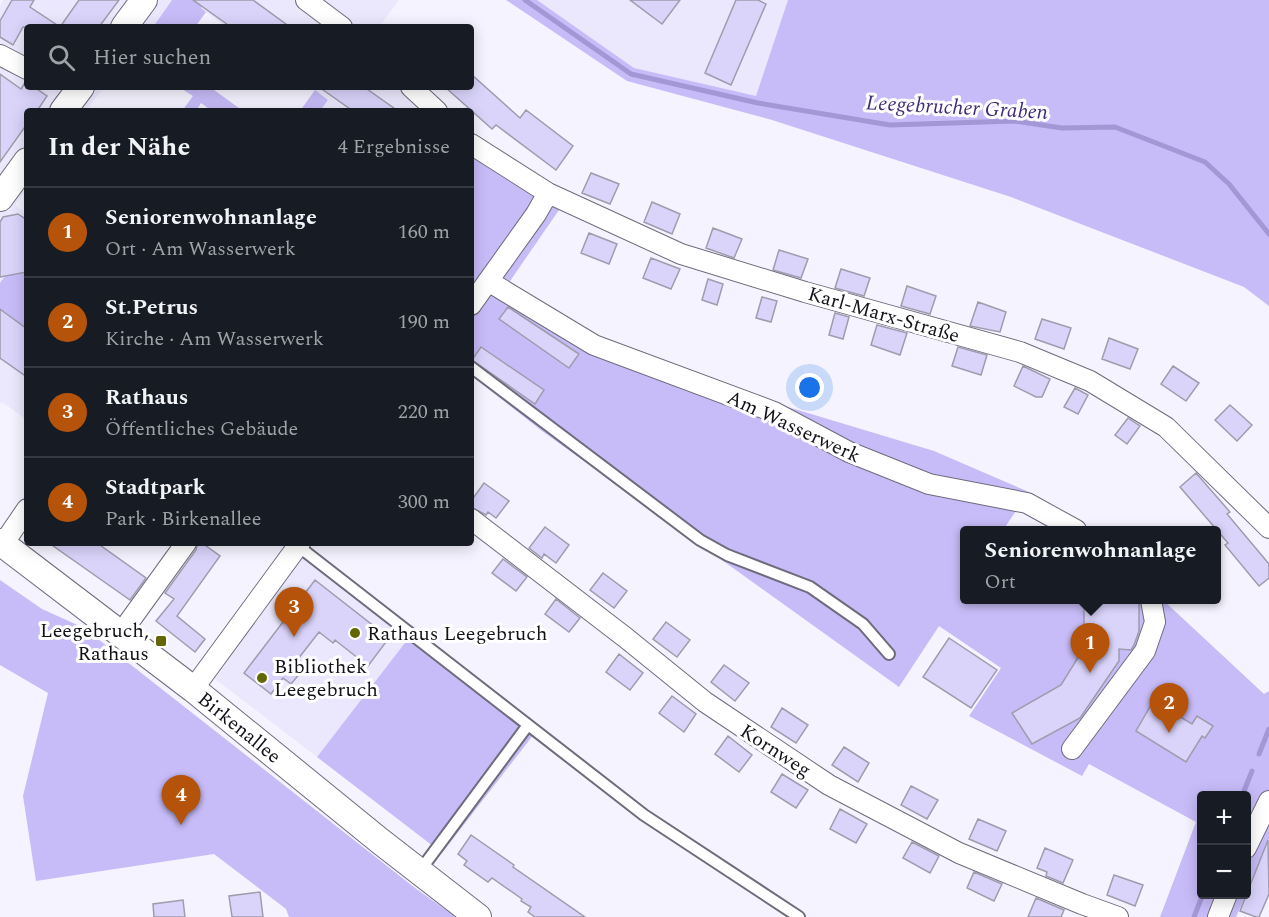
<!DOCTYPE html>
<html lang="de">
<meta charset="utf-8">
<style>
:root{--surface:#171b24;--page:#242831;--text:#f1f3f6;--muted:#9ea1a6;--line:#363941;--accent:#b45309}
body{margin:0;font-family:Spectral,serif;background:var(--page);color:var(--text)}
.controls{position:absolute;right:18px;bottom:18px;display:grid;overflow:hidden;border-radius:6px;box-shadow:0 3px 15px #0003}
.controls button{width:54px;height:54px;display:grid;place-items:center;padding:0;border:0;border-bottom:2px solid var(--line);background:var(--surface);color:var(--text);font:30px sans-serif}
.you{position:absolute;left:810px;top:388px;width:21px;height:21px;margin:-15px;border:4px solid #fff;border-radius:50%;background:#1a73e8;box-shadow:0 0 0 9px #1a73e833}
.badge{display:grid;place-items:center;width:39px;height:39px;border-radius:50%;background:var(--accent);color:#fff;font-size:20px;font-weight:700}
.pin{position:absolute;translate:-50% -50px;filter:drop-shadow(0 2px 3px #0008)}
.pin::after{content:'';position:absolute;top:32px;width:21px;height:18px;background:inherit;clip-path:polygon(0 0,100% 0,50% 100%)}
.popup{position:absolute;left:960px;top:526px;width:261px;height:78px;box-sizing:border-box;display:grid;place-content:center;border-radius:6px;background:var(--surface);filter:drop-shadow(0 2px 4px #0005);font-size:20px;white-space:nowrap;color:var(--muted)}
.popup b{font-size:22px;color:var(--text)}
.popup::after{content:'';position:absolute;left:50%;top:100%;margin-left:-12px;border:12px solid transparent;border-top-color:var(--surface)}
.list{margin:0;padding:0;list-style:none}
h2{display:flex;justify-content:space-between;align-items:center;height:78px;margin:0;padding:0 24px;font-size:26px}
h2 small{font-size:20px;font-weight:400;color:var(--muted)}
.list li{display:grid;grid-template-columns:39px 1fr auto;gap:18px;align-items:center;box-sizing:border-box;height:90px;padding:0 24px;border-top:2px solid var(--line)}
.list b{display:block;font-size:22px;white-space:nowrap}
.list p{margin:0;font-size:20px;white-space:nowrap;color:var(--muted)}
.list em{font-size:20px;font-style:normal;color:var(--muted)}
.icon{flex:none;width:33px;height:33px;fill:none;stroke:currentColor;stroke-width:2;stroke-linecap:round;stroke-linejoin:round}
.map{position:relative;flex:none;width:1269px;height:917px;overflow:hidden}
.search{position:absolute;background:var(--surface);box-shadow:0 3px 15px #0003;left:24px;top:24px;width:450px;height:66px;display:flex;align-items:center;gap:15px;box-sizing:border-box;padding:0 21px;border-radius:6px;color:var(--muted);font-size:22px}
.panel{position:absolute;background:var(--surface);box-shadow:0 3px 15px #0003;left:24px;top:108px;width:450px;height:438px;border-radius:6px}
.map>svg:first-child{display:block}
</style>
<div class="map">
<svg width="1269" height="917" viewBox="0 0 1269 917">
<rect width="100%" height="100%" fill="#f5f3ff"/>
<!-- built -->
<path fill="#ebe8fd" d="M3 0H172L153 27H27V87H104L86 111H27V187L15 205 27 214V277L0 283V6Z
M207 0H399L379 27H227L201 9Z
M537 0H788L757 97 634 68Z
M310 87H424L450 111H320L328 100Z
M11 309 27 321V420L2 402 0 403V311Z
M306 552 411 635 317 757 215 679Z"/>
<!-- green -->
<path fill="#c7bcf8" d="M172 0H207L201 8 206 12 195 27H153Z
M506 0H537L634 68 756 96 788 0H1269V306L1244 287 1011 197 772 120 627 81Z
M179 87H210L243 111H212L201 103 196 111H182L193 96Z
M315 90 328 100 320 111H300Z
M471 131 494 147 570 194 508 284 559 317 606 339 778 404 934 451 1029 492 1003 530H964V600H1163L1264 694 1269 691V840L1247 893 1246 796H1202V894L1246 895 1236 917H1160L1196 822 1089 764 1082 776 969 716 1001 668 939 626 899 687 542 431 471 375Z
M9 271 14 274 27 272V329L4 311H0V283Z
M0 580 42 609 84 628 415 888 456 917H289L286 909 214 854 36 881 23 796 48 693 0 665Z
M411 635 534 734 442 853 317 757Z"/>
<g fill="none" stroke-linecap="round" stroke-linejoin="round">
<!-- stream -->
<path stroke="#a397d6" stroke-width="5" d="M525 0 631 74 758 103 890 125 1014 121 1062 128 1115 127 1205 162 1229 184 1269 234
M1259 754 1269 729
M1242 796 1252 771
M1194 917 1203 894"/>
</g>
<!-- building -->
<path fill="#dad4fb" stroke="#9e9cad" stroke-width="1.5" d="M12 0H34L30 7 60 27H23L13 45 0 37V21Z
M79 0H119L99 27H60Z
M193 0H253L290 27H231Z
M630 0H680L662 24Z
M736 0H758L766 4 731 85 705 73Z
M0 74 21 89 26 81 27 87H34L47 96 37 111H27V124L0 162Z
M471 74 520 118 526 110 573 146 556 170 496 125 492 129 445 87H471Z
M319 87H364L398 111H353Z
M591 173 619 184 610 204 582 193Z
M652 202 680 214 672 234 644 222Z
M18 214 27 220V272L0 277V222L3 217Z
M713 228 742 239 734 258 706 248Z
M589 233 617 244 609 264 581 253Z
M779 250 808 259 801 278 773 270Z
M651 258 680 269 671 289 643 278Z
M841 269 870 278 864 296 835 288Z
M708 279 723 284 717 305 702 300Z
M907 286 936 296 930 314 901 306Z
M762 297 777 301 771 322 756 318Z
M978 302 1006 312 1000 332 970 326Z
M508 307 579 354 569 368 499 319Z
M0 309 27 329V377L0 358Z
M835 313 849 317 843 339 829 335Z
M1042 319 1071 328 1064 349 1035 339Z
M877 325 907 333 900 355 871 345Z
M1109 338 1138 349 1130 369 1102 359Z
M481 347 544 390 535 404 472 360Z
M958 347 987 355 981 375 952 366Z
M1023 366 1050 379 1042 397H1036L1014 386Z
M1173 366 1199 383 1186 401 1161 384Z
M1075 388 1088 395 1078 414 1064 407Z
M1230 405 1252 425 1237 441 1215 420Z
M1128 418 1140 426 1127 444 1115 435Z
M1196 473 1230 512 1227 514 1269 564V578L1259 586 1225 545 1228 543 1180 487Z
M484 483 509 501 496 518 488 512 486 515 471 507V501Z
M545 527 569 545 556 563 544 554 542 558 529 548Z
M49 543H97L146 578 130 600Z
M198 543H202L220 556 177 616 205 639 195 652 156 621 174 599 165 593 196 550Z
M503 559 527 577 516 591 492 573Z
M603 573 627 591 614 608 590 590Z
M315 580 389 638 368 666 335 640 333 643 319 632 298 659 306 666 291 684 283 678 271 694 244 673Z
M556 599 580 618 569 632 545 614Z
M1084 600H1139V631L1134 645 1131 650 1119 649V661L1080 718 1032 744 1012 713 1061 685 1084 648Z
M666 622 690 640 677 657 653 639Z
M949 638 997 670 971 708 923 677Z
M619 654 643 673 630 690 606 672Z
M724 665 749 683 735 701 711 682Z
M672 696 696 714 684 732 659 713Z
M1151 705 1161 711 1164 707 1192 724 1197 716 1213 726 1205 738 1202 736 1186 762 1136 731Z
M782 708 808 725 796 743 771 727Z
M728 736 752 755 739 772 715 754Z
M844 747 869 763 858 782 832 765Z
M782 774 808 790 796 808 771 792Z
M911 786 938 800 927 819 901 805Z
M840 809 867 824 856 843 830 829Z
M978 819 1006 831 997 851 969 839Z
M471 835 514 865 513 867 585 917H535L528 912 531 907 521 901 522 899 492 878 488 882 464 865 467 861 458 854Z
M1268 840 1269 894 1259 917H1256L1240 911Z
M912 842 939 856 930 873 903 858Z
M1045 848 1073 860 1063 883 1046 876 1047 872 1037 868Z
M974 872 1002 884 994 901 967 888Z
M1114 875 1143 885 1135 906 1107 895Z
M260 892 263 917H232L229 896Z
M1036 898 1064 910 1061 917H1028Z
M183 900 185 917H154L153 904Z"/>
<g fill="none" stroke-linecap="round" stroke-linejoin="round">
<!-- service casing -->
<g stroke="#6e6c7c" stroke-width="14">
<path id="service" d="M471 367 700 540 727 555 810 587 863 624 889 654
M298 546 644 815 799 917
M419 872 528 725"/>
</g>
<!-- minor casing -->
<g stroke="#6e6c7c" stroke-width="22">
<path id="minor" d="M306 0 342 27
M0 55 27 69
M411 87 437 111
M471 144 548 193 681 254 805 292 1020 352 1090 381 1166 427 1269 528
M488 281 594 345 774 412 849 452 929 484 1027 503 1076 530
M471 305 536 214 548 193
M471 519 626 638 705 702 829 785 959 853 1082 904 1118 917
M3 544 27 509
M121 633 186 543
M193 689 300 543
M1072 749 1145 651 1155 622 1151 600
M1246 848 1269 801
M1218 917 1227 894"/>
</g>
<!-- tertiary casing -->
<g stroke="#6e6c7c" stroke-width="28">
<g id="tertiary">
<path d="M124 27 144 0"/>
<path d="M63 111 81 87"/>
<path d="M0 198 27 161"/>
<path id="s1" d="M0 542 193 689 380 841 478 917"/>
</g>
</g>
<!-- service -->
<use href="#service" stroke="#fff" stroke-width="10"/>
<!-- minor -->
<use href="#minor" stroke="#fff" stroke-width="20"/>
<!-- tertiary -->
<use href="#tertiary" stroke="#fff" stroke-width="26"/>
</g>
<!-- markers -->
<g fill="#626704" stroke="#fff" stroke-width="2">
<circle cx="355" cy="633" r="6"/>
<rect x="155" y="635" width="12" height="12" rx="3"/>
<circle cx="262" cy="678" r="6"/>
</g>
<g text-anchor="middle" stroke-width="6" stroke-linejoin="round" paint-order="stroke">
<!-- street labels -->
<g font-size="20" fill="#131219" stroke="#fff">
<text transform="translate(884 314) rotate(16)" y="7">Karl-Marx-Straße</text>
<text transform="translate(794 426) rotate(25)" y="7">Am Wasserwerk</text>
<text dy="7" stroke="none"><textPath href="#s1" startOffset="303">Birkenallee</textPath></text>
<text transform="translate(776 750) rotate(33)" y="7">Kornweg</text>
</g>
<!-- poi labels -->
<g font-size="20" fill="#131219" stroke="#fff" text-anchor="start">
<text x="149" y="637" text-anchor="end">Leegebruch,<tspan x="149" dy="23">Rathaus</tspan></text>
<text x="367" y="640">Rathaus Leegebruch</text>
<text x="274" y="673">Bibliothek<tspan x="274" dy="23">Leegebruch</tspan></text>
</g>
<!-- water labels -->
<g font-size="21" font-style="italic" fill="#422c76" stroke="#fff">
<text transform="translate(957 107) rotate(3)" y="7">Leegebrucher Graben</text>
</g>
</g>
</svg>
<div class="controls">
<button>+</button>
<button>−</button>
</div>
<div class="you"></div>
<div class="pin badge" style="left:1090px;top:673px">1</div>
<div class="popup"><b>Seniorenwohnanlage</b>Ort</div>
<div class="pin badge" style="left:1169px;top:733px">2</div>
<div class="pin badge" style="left:294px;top:637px">3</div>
<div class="pin badge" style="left:181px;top:825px">4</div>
<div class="search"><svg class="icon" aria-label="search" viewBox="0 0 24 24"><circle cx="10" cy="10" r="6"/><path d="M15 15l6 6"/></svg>Hier suchen</div>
<section class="panel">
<h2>In der Nähe<small>4 Ergebnisse</small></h2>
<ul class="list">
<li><span class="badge">1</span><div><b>Seniorenwohnanlage</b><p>Ort · Am Wasserwerk</p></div><em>160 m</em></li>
<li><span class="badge">2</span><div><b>St.Petrus</b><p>Kirche · Am Wasserwerk</p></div><em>190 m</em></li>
<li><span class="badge">3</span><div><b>Rathaus</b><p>Öffentliches Gebäude</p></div><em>220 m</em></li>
<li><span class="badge">4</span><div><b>Stadtpark</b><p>Park · Birkenallee</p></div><em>300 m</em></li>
</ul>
</section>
</div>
